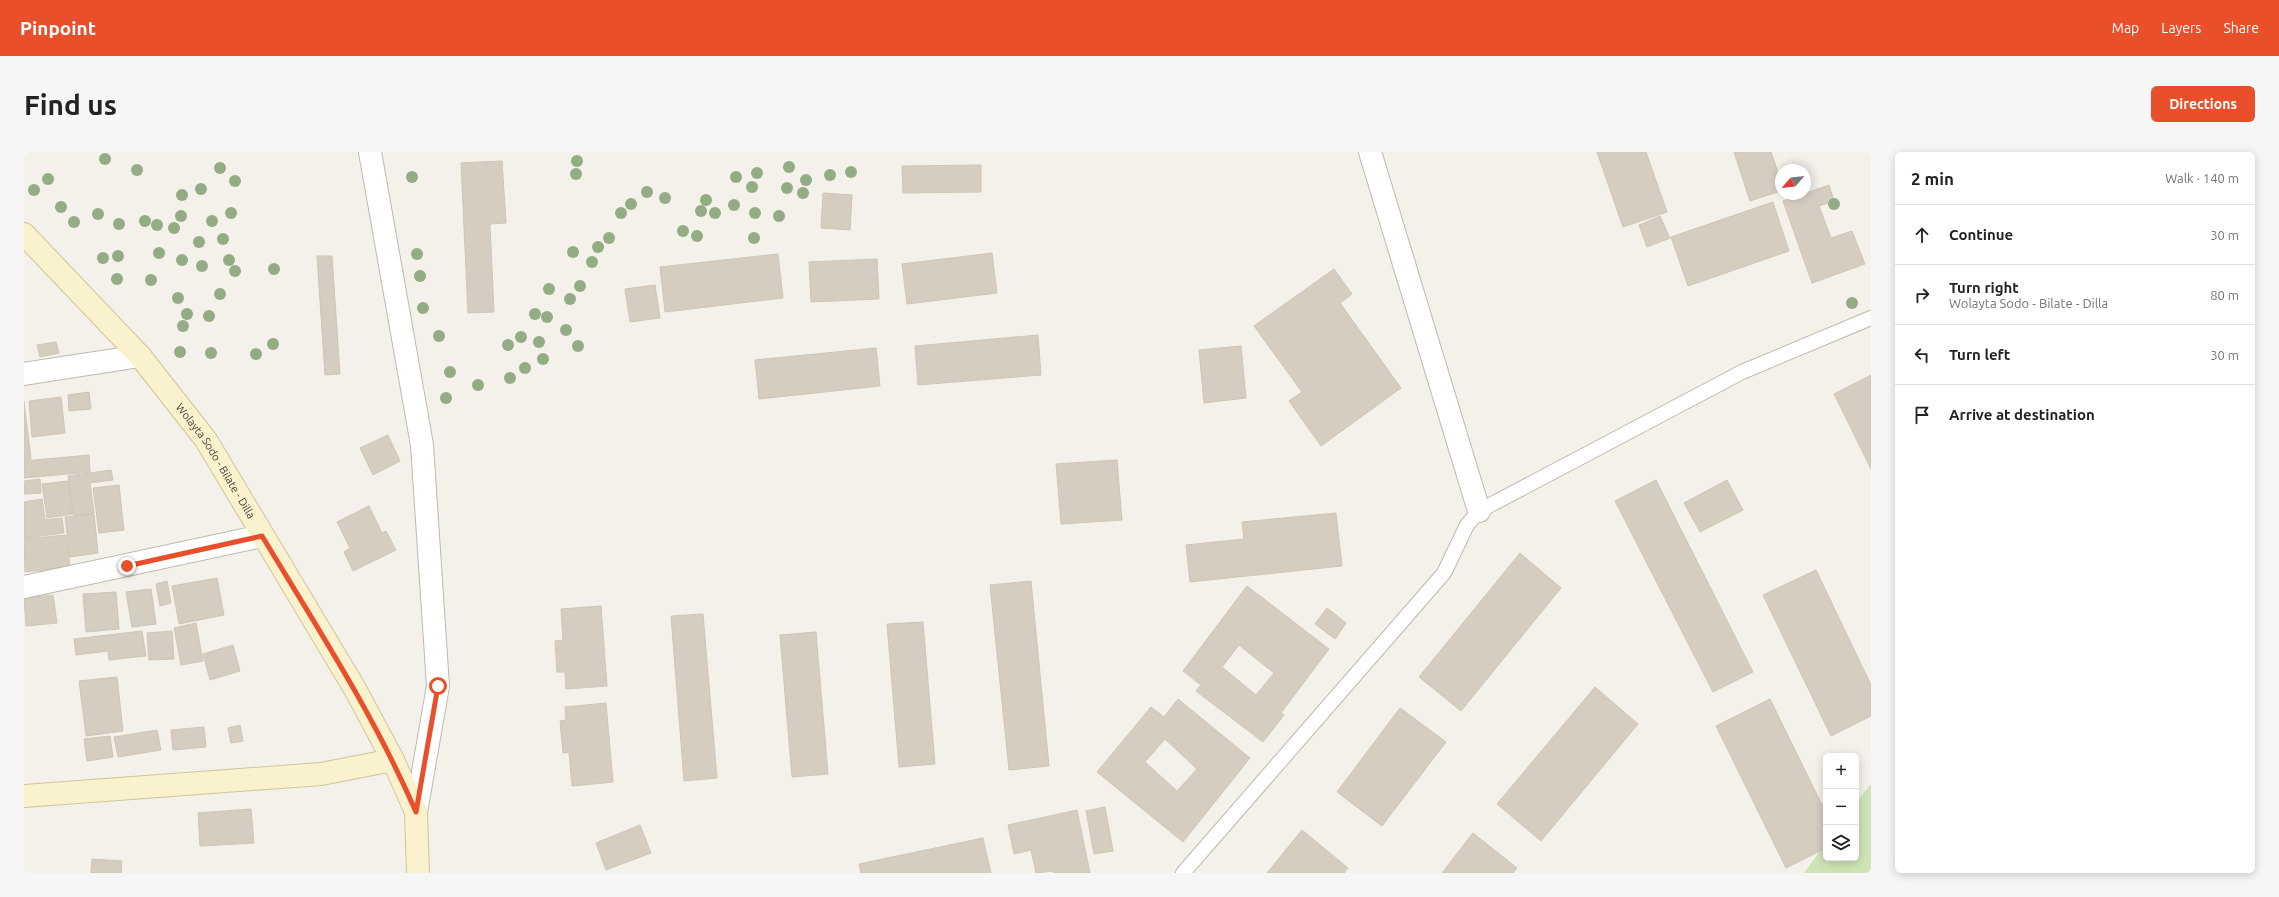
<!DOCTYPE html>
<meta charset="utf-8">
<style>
:root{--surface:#fff;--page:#f6f6f6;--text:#222;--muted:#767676;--line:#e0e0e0;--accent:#e94f2b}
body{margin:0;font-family:Ubuntu,sans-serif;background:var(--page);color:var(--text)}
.controls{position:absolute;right:12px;bottom:12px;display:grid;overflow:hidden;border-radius:6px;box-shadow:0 2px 10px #0003}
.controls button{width:36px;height:36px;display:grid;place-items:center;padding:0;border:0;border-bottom:1px solid var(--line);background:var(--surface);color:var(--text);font:20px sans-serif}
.compass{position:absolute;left:1751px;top:12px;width:36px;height:36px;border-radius:50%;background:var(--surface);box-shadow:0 2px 10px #0003;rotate:243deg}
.stop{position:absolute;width:12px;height:12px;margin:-9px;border:3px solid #e94f2b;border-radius:50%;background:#fff}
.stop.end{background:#e94f2b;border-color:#fff;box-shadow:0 1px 4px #0008}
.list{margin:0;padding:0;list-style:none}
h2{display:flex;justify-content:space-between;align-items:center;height:52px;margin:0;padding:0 16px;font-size:17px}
h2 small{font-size:13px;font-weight:400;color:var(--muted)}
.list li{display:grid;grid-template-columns:26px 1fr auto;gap:12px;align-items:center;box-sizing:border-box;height:60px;padding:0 16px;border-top:1px solid var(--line)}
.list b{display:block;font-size:15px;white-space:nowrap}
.list p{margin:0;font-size:13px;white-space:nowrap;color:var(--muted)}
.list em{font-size:13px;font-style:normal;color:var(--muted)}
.icon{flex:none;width:22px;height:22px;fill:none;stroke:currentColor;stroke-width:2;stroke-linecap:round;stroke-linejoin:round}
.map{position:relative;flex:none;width:1847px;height:721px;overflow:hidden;border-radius:6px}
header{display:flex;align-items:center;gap:24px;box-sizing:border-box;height:56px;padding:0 20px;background:var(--accent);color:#fff}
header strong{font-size:19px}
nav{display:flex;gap:22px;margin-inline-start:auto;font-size:14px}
.intro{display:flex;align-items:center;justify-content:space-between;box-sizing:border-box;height:96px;padding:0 24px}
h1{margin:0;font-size:28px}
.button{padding:10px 18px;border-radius:6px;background:var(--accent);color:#fff;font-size:14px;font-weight:700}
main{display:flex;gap:24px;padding:0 24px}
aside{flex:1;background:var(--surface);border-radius:6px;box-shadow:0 2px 10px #0003}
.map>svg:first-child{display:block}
</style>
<header>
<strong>Pinpoint</strong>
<nav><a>Map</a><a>Layers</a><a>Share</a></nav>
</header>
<div class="intro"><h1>Find us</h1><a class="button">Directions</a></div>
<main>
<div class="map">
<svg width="1847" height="721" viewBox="0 0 1847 721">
<rect width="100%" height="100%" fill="#f3f1ea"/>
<!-- green -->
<path fill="#cee4b6" d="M1847 633V721H1780L1802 691V706H1832V651L1845 634Z"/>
<!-- building -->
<path fill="#d4cdc0" stroke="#cfc5b4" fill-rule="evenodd" d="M1573 0H1622L1643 60 1599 75Z
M1710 0H1747L1757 29V39L1726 49Z
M478 9 482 71 466 72 470 160 444 161 437 11Z
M957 13V40L879 41 878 14Z
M1805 33 1810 49 1795 54 1807 86 1828 79 1841 112 1788 131 1759 49Z
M799 41 828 43 826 78 797 76Z
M1749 50 1765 99 1664 134 1647 85Z
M1636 64 1646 86 1623 95 1615 73Z
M968 101 973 141 883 152 878 112Z
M754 102 759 146 641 160 636 115Z
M293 104H308L316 222 301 223Z
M853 107 855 147 787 150 785 110Z
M1310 117 1328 142 1316 151 1377 236 1297 294 1265 249 1278 240 1230 174Z
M631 133 636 166 606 170 601 137Z
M1014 183 1017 223 894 233 891 194Z
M32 190 35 201 16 205 13 193Z
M1217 194 1222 246 1180 251 1175 198Z
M852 196 856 234 735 247 731 208Z
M1847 223V317L1810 242Z
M65 240 67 257 45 259 44 243Z
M37 245 41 281 8 285 5 249Z
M0 249 7 307 0 308Z
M364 283 376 309 349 323 336 296Z
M65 303 66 320 0 326V309Z
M1093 308 1098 368 1037 372 1032 312Z
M87 318 89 328 66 331 70 361 50 364 44 324Z
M16 327 17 341 0 342V329Z
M1632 328 1729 520 1689 540 1591 349Z
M1703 328 1719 358 1676 380 1660 351Z
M44 329 49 362 23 366 18 332Z
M95 333 100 378 75 381 69 336Z
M18 347 21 368 38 366 40 381 0 386V350Z
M345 354 358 381 362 379 372 398 329 419 320 400 326 396 313 370Z
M1312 361 1318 414 1166 430 1162 393 1220 387 1218 370Z
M70 362 74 401 46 405 41 365Z
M42 383 46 415 1 420 0 387Z
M1496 401 1537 436 1437 559 1395 525Z
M1792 418 1847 533V564L1807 584 1739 443Z
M193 426 200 463 155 472 148 434Z
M143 429 147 451 136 454 132 432Z
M1007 429 1025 614 985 618 966 433Z
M1223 434 1305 497 1257 561 1260 563 1239 590 1172 539 1177 533 1159 519ZM1215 493 1250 521 1232 543 1198 515Z
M127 437 132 472 108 475 102 440Z
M92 440 95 477 62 480 59 442Z
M29 443 33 471 2 474 0 446Z
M577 454 583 534 542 537 541 520H533L531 489 539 488 537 457Z
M1303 456 1322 471 1311 487 1291 472Z
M679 462 693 626 660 629 647 464Z
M899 470 911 612 875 615 863 472Z
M172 471 179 509 157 513 150 476Z
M118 479 122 504 85 508 84 499 52 503 50 487Z
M148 479 150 507 125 508 123 481Z
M792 480 804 622 768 625 756 483Z
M209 493 216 519 186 528 179 502Z
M93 525 99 579 62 584 55 529Z
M1571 535 1614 572 1517 689 1473 652Z
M1154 547 1226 606 1159 690 1073 620 1127 555 1140 565ZM1141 587 1173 617 1153 639 1121 610Z
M1746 547 1802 661V696L1762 716 1692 574Z
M582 551 589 630 548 634 545 600 539 601 536 569 542 568 541 555Z
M1376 556 1422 590 1358 674 1313 640Z
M216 573 219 589 207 591 204 576Z
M180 575 182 595 149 598 147 578Z
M133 578 137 598 94 605 90 585Z
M86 584 89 605 63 609 60 587Z
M1081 655 1089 699 1070 702 1062 659Z
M227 657 230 691 176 694 174 661Z
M1053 658 1066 721H1030L1029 719 1012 721 1007 698 990 702 984 673Z
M616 673 627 701 582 718 572 691Z
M1278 678 1324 716 1320 721H1243Z
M1449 681 1493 716 1489 721H1418Z
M959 686 967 721H837L835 712Z
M68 707 98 709 97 721H67Z"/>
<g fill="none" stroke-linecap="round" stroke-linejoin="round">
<!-- lane casing -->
<g stroke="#beb9ad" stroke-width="16">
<path id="lane" d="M1159 721 1420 421 1443 373 1455 359 1718 220 1847 166"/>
</g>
<!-- street casing -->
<g stroke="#beb9ad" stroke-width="24">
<path id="street" d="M346 0 398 293 414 534 392 660
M1346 0 1455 359
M0 222 116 204
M0 435 238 384"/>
</g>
<!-- secondary casing -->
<g stroke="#cfc59d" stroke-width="24">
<g id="secondary">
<path id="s1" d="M0 82 116 204 182 288 331 537 369 608 392 660 394 721"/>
<path d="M0 644 297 622 369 608"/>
</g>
</g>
<!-- lane -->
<use href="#lane" stroke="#fff" stroke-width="14"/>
<!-- street -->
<use href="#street" stroke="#fff" stroke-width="22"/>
<!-- secondary -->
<use href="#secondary" stroke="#faf1cd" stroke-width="22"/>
</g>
<!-- trees -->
<g fill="#94ac84">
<circle cx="81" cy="7" r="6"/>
<circle cx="553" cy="9" r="6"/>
<circle cx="765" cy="15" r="6"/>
<circle cx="196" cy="16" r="6"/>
<circle cx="113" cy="18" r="6"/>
<circle cx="827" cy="20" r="6"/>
<circle cx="733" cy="21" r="6"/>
<circle cx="552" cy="22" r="6"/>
<circle cx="806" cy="23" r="6"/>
<circle cx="388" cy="25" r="6"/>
<circle cx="712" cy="25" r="6"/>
<circle cx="24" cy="27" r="6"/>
<circle cx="782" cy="28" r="6"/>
<circle cx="211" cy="29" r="6"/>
<circle cx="728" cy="35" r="6"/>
<circle cx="763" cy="36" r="6"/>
<circle cx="177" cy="37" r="6"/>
<circle cx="10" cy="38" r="6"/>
<circle cx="623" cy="40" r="6"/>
<circle cx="779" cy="41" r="6"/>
<circle cx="158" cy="43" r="6"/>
<circle cx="641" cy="46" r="6"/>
<circle cx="682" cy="48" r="6"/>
<circle cx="607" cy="52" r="6"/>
<circle cx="1810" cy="52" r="6"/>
<circle cx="710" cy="53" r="6"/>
<circle cx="37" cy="55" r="6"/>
<circle cx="677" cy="59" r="6"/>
<circle cx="207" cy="61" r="6"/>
<circle cx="597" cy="61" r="6"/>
<circle cx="691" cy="61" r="6"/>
<circle cx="731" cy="61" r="6"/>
<circle cx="74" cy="62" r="6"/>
<circle cx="157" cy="64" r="6"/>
<circle cx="755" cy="64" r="6"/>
<circle cx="121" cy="69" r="6"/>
<circle cx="188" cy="69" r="6"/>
<circle cx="50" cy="70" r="6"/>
<circle cx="95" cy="72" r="6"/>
<circle cx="133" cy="73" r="6"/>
<circle cx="150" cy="76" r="6"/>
<circle cx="659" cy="79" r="6"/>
<circle cx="673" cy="84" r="6"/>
<circle cx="585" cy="86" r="6"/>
<circle cx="730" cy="86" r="6"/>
<circle cx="199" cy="87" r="6"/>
<circle cx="175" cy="90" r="6"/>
<circle cx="574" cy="95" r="6"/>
<circle cx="549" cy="100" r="6"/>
<circle cx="135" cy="101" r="6"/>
<circle cx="393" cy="102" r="6"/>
<circle cx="94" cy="104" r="6"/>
<circle cx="79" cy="106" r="6"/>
<circle cx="158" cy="108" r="6"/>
<circle cx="205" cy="108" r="6"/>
<circle cx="568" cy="110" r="6"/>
<circle cx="178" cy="114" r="6"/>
<circle cx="250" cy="117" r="6"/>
<circle cx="211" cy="119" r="6"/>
<circle cx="396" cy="124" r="6"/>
<circle cx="93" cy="127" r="6"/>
<circle cx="127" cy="128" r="6"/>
<circle cx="556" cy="134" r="6"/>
<circle cx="525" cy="137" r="6"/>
<circle cx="196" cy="142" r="6"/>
<circle cx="154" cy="146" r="6"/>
<circle cx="546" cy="147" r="6"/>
<circle cx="1828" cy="151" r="6"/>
<circle cx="399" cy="156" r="6"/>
<circle cx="163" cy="162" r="6"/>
<circle cx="511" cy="162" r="6"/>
<circle cx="185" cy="164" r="6"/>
<circle cx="523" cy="165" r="6"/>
<circle cx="159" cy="174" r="6"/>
<circle cx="542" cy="178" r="6"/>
<circle cx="415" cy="184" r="6"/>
<circle cx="497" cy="185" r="6"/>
<circle cx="515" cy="190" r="6"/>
<circle cx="249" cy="192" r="6"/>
<circle cx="484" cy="193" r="6"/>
<circle cx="554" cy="194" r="6"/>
<circle cx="156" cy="200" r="6"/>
<circle cx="187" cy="201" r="6"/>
<circle cx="232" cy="202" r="6"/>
<circle cx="519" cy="207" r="6"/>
<circle cx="501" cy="216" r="6"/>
<circle cx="426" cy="220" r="6"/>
<circle cx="486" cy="226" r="6"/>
<circle cx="454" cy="233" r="6"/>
<circle cx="422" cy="246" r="6"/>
</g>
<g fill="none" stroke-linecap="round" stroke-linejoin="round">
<!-- route -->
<path stroke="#e94f2b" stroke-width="5" d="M103 414 238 384C293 475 350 563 392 660L414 534"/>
</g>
<g text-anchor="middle" stroke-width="3.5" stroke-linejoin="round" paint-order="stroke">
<!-- street labels -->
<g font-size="11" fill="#474238" stroke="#fff">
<text dy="4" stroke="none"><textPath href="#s1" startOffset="298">Wolayta Sodo - Bilate - Dilla</textPath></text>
</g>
</g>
</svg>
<div class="controls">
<button>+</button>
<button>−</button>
<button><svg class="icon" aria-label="layers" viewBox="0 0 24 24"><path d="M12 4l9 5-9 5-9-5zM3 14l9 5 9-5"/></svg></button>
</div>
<svg class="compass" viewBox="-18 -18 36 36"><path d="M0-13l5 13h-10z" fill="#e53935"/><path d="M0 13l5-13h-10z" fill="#767676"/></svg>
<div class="stop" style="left:414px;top:534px"></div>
<div class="stop end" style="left:103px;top:414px"></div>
</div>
<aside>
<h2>2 min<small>Walk · 140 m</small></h2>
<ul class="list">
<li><svg class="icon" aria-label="ahead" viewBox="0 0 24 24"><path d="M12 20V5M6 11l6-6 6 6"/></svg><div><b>Continue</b></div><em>30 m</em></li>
<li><svg class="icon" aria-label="right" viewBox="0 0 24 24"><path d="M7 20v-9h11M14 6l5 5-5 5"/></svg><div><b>Turn right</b><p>Wolayta Sodo - Bilate - Dilla</p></div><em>80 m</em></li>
<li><svg class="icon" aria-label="left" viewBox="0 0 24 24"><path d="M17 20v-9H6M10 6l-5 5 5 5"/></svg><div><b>Turn left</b></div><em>30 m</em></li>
<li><svg class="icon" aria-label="arrive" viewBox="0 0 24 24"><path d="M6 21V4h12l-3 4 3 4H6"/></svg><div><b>Arrive at destination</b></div></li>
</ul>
</aside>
</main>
